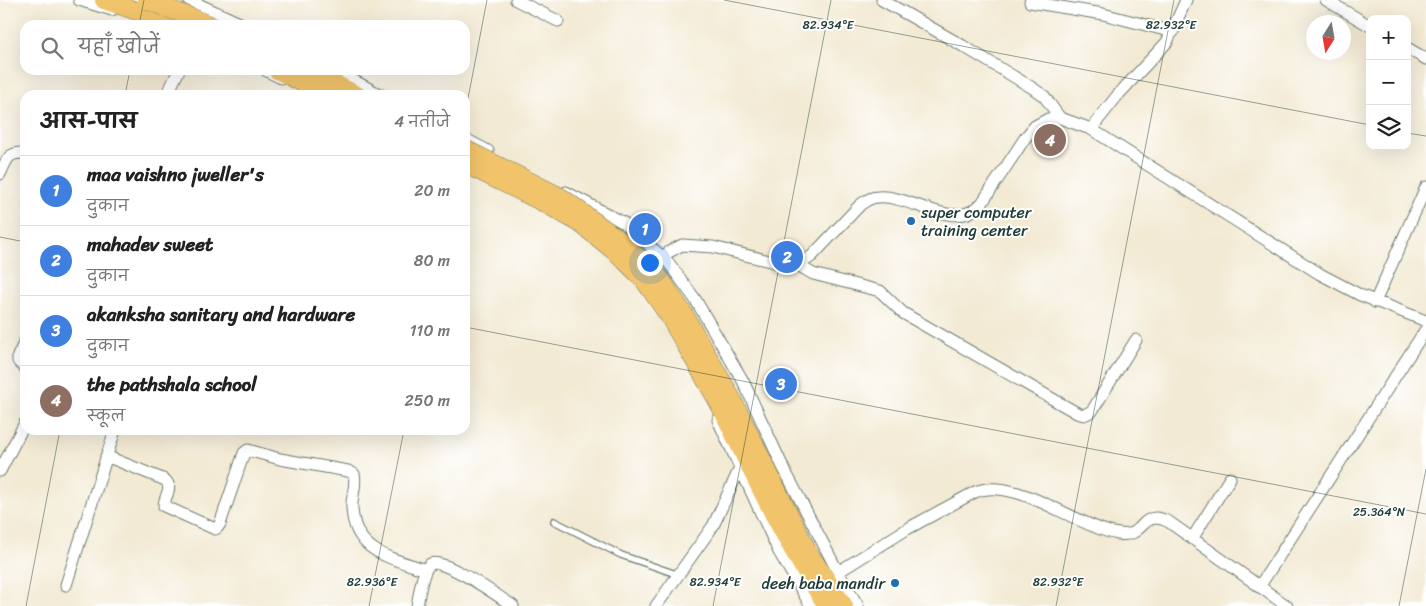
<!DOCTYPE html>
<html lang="hi">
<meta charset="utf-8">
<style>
:root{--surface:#fff;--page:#f6f6f6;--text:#222;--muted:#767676;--line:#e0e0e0;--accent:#1f6fb2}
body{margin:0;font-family:Sriracha,"Playpen Sans Deva",sans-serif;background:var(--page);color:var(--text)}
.controls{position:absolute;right:15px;top:15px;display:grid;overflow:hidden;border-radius:10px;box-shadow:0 5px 20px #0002}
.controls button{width:45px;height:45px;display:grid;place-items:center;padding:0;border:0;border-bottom:1px solid var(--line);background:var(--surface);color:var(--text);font:25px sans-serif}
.compass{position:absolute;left:1306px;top:15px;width:45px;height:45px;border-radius:50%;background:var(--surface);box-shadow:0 5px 20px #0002;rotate:191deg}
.you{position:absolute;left:649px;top:262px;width:18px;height:18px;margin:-12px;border:4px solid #fff;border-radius:50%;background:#1a73e8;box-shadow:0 0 0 8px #1a73e833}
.badge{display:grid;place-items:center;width:32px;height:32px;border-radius:50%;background:var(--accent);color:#fff;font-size:16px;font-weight:700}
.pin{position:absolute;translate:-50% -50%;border:2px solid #fff;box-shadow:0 1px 5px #0006}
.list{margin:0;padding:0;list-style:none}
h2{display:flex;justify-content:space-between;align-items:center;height:65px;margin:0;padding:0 20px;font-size:21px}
h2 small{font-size:16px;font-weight:400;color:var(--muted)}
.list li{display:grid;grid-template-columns:32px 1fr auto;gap:15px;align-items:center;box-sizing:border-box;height:70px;padding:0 20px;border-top:1px solid var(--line)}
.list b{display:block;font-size:19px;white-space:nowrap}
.list p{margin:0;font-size:16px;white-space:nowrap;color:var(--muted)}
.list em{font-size:16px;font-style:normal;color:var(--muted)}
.icon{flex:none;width:28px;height:28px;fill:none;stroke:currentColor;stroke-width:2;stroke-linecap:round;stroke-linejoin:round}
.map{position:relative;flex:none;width:1426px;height:606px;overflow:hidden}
.search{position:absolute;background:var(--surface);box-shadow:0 5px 20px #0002;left:20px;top:20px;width:450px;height:55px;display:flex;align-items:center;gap:12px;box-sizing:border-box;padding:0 18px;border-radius:15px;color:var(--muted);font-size:19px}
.panel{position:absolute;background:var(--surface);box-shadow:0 5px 20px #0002;left:20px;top:90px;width:450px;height:345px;border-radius:15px}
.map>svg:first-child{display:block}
</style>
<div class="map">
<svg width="1426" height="606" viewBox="0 0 1426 606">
<rect width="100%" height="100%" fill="#fff"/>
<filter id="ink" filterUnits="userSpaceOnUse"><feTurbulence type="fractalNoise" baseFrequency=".02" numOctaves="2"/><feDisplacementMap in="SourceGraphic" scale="10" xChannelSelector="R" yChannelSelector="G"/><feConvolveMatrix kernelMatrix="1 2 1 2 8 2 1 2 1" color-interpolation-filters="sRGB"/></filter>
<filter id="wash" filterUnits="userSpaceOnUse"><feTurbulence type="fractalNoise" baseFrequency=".0096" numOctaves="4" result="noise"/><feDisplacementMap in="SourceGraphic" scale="20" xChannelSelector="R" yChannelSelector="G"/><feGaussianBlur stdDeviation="1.12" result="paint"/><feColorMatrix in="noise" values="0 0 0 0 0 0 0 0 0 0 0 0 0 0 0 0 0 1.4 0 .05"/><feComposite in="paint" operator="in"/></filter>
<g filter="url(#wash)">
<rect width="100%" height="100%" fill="#f3ead4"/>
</g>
<g filter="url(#ink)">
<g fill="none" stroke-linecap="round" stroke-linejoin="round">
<!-- service casing -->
<g stroke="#697a6c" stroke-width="8">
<path id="service" d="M554 521 621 555 679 575"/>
</g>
<!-- minor casing -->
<g stroke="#697a6c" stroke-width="13">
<path id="minor" d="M79 0 112 10
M189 0 244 25
M516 0 558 21
M882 0 963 46 1031 87 1044 96 1060 118
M1326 0 1370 26
M1030 2 1103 14 1173 32
M1407 48 1426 59
M265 70 281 78
M334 70 381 95
M167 95 179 70
M1091 129 1117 96 1167 42 1186 0
M465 139 488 151
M0 174C7 160 7 152 25 153
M566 192 624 223 668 262 695 299 743 381 782 465 838 572 858 606
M798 265 813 274 880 291 903 313 1077 413 1084 415 1092 411 1136 340
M643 271 669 252 682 245 713 247 782 264 798 265 812 256 860 205C865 201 871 197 878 197 910 194 956 234 982 203L1025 138 1035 126 1048 119 1060 118 1091 129 1320 274 1360 295 1426 321
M1375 302 1426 187
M25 341 18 356V361L25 368
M718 420 779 552 811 606
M106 456 165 480C174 488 164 496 164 506L215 529 217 528 220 524 244 453 248 450 280 459 348 471 354 474C357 485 351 497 352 508 354 553 392 558 426 570
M0 471 25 423
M1192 539 1230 478
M838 572 907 529 975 492C1014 475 1077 527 1118 534 1141 538 1140 519 1155 518 1160 518 1165 520 1169 522L1287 606
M66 585 115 430
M1259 587 1426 329
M417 606C419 596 422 572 429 565 439 554 501 598 513 606
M656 606 713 526 740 468"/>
</g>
<!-- trunk casing -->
<g stroke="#697a6c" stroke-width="19">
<path id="trunk" d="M104 0 177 25
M277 70 327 95
M307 70 357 95
M730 395 808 552 844 606
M720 405C754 475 784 541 827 606"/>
</g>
<!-- service -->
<use href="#service" stroke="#fff" stroke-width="5.5"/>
<!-- minor -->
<use href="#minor" stroke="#fff" stroke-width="11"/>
<!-- trunk -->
<use href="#trunk" stroke="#f1c36a" stroke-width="18"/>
<!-- trunk-bridge casing -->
<g stroke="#697a6c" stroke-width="19" stroke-linecap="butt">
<path id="trunk-bridge" d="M146 0 211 25
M465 149 561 197 625 244 659 277 682 311 730 395
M465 164 546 204 581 224 618 254 644 280 669 316 720 405"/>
</g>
<!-- trunk-bridge -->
<use href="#trunk-bridge" stroke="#f1c36a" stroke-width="18"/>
</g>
</g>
<!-- ticks -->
<path fill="none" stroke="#1f3d34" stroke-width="1" stroke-opacity="0.45" d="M724 0 1370 125M139 25 144 0M125 95 130 70M465 114 487 0M1407 133 1426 136M0 237 25 242M465 327 1426 514M26 606 60 430M369 606 404 430M713 606 831 0M1056 606 1174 0M1399 606 1426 469"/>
<!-- markers -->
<g fill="#1f6fb2" stroke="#fff" stroke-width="2">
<circle cx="911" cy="221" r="5"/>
<circle cx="895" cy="583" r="5"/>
</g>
<g text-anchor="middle" stroke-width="4" stroke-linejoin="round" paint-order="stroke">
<!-- poi labels -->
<g font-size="16" fill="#1f3d34" stroke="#fff" text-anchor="start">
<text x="921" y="218">super computer<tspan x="921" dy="18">training center</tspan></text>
<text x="885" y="589" text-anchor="end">deeh baba mandir</text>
</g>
</g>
<g font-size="12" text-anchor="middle" fill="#1f3d34" stroke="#fff" stroke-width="4" stroke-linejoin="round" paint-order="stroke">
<text x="828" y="29">82.934°E</text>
<text x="1171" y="29">82.932°E</text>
<text x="1379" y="516">25.364°N</text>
<text x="372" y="586">82.936°E</text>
<text x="715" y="586">82.934°E</text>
<text x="1058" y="586">82.932°E</text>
</g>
</svg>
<div class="controls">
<button>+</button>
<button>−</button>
<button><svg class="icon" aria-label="layers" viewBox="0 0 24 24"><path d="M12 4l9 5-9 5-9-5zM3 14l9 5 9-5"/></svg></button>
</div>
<svg class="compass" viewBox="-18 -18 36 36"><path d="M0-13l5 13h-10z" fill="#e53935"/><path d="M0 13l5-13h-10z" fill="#767676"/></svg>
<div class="you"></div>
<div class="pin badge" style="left:645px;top:229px;background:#3f7fe0">1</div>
<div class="pin badge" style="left:787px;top:257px;background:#3f7fe0">2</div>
<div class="pin badge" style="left:781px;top:384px;background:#3f7fe0">3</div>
<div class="pin badge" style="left:1050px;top:140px;background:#8d6e63">4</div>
<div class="search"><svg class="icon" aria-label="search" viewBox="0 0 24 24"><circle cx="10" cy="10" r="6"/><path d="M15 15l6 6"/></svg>यहाँ खोजें</div>
<section class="panel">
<h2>आस-पास<small>4 नतीजे</small></h2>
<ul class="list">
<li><span class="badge" style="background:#3f7fe0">1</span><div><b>maa vaishno jweller's</b><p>दुकान</p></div><em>20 m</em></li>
<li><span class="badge" style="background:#3f7fe0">2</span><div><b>mahadev sweet</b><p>दुकान</p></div><em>80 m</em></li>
<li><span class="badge" style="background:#3f7fe0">3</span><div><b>akanksha sanitary and hardware</b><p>दुकान</p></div><em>110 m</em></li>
<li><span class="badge" style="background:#8d6e63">4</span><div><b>the pathshala school</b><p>स्कूल</p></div><em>250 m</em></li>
</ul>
</section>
</div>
